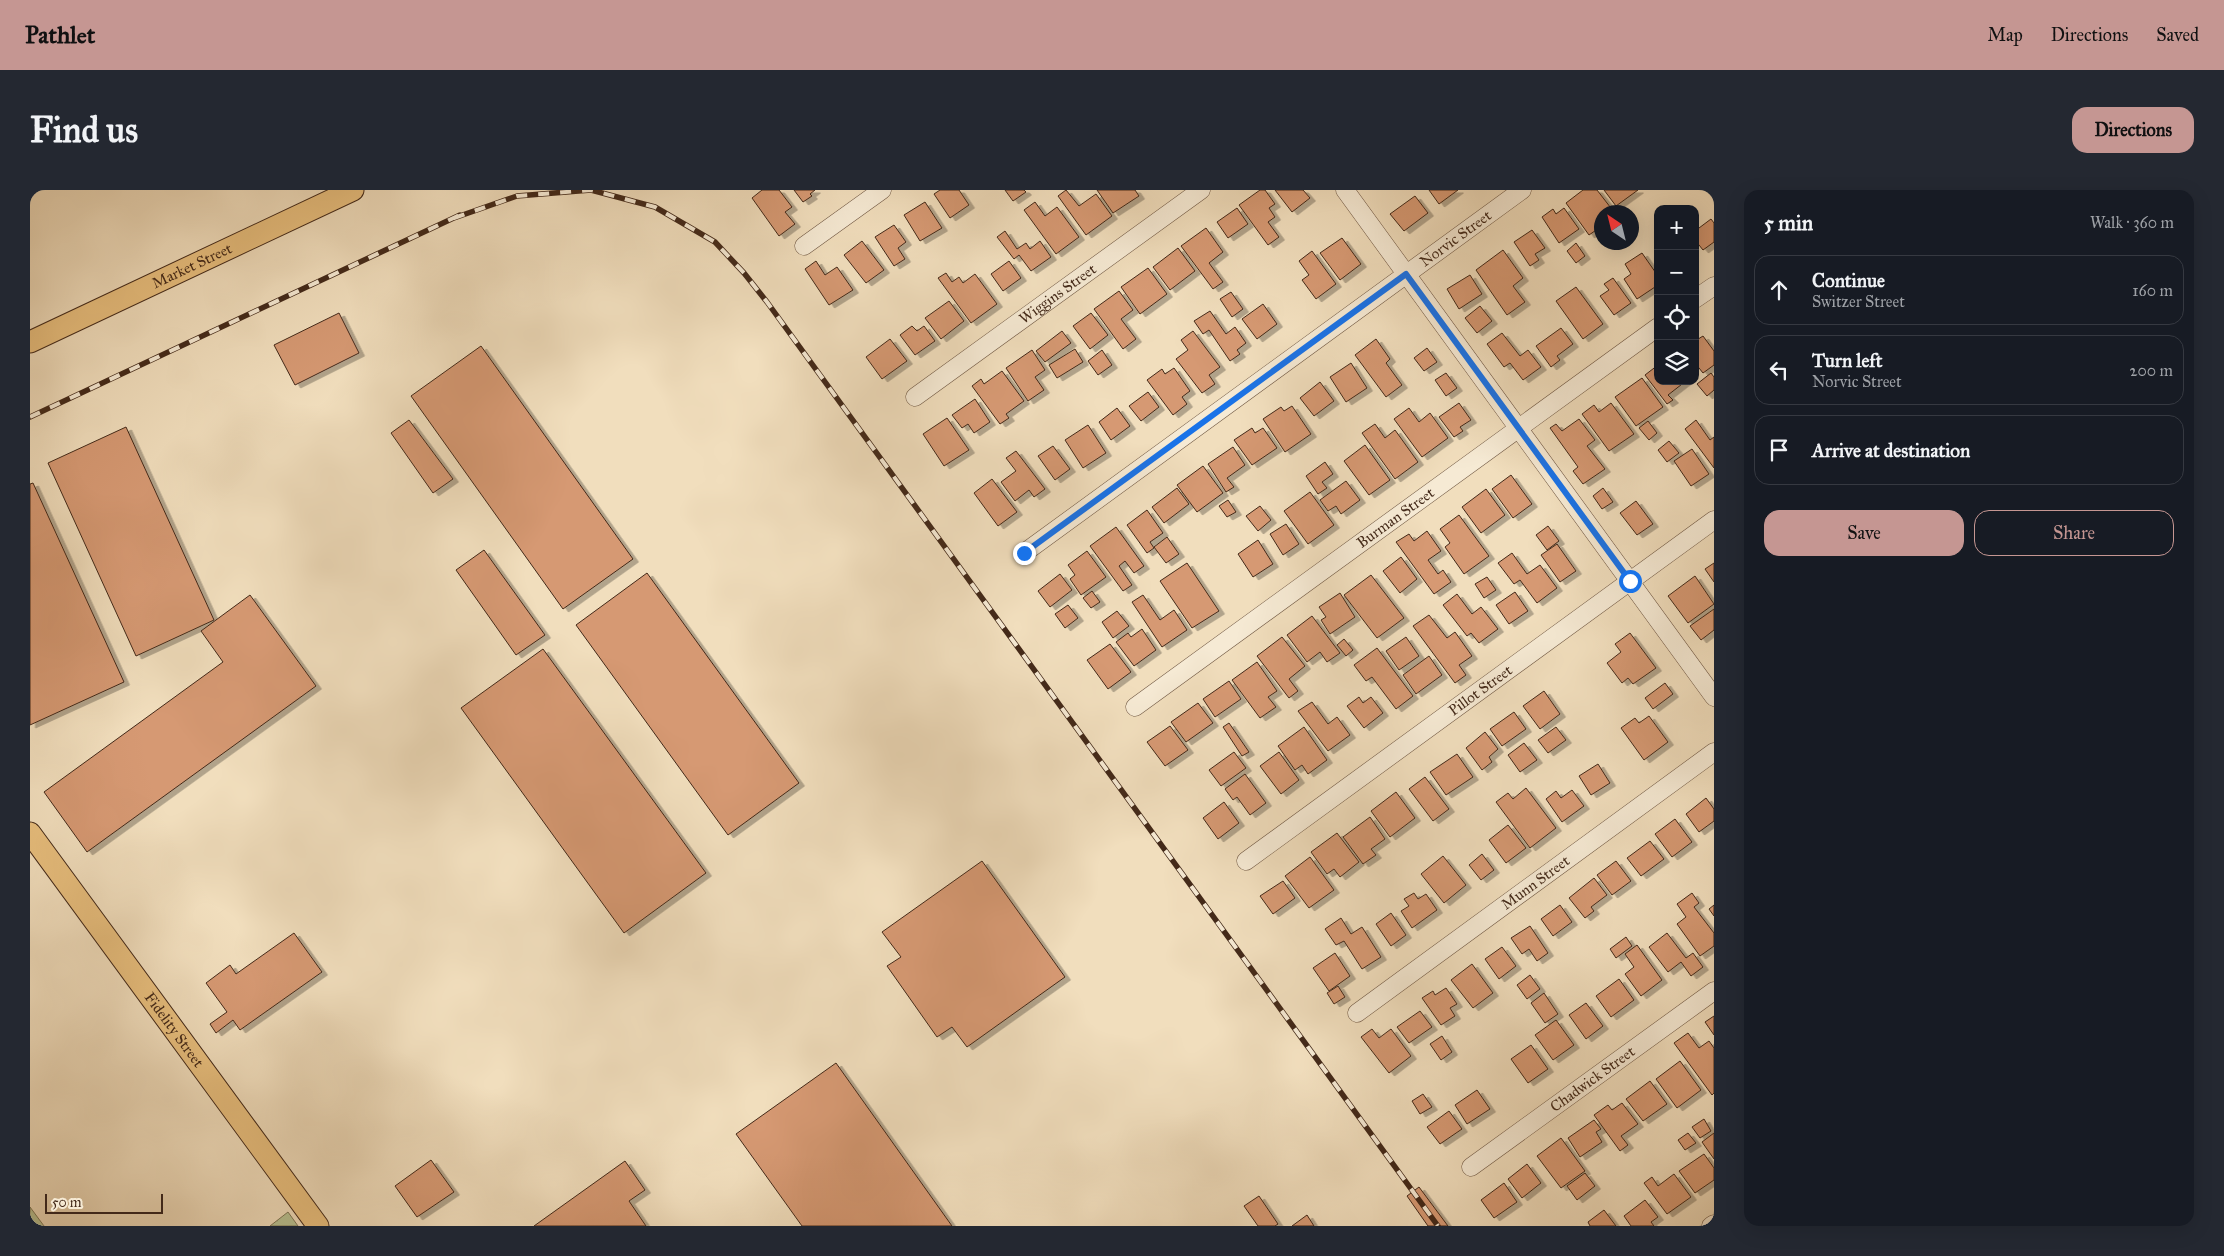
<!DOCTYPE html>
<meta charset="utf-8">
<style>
:root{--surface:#171b24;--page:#242831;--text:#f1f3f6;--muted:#9ea1a6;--line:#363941;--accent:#c59692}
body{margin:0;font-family:"IM FELL Great Primer",serif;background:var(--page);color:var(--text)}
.controls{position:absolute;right:15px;top:15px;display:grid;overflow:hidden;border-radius:10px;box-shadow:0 5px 20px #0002}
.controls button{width:45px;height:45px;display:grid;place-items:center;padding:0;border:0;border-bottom:1px solid var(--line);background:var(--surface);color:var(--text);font:25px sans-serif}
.compass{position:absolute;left:1564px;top:15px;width:45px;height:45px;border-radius:50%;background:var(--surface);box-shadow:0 5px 20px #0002;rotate:325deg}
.scale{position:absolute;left:15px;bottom:12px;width:118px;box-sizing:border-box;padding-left:5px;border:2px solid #432919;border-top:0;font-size:14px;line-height:18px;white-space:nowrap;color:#432919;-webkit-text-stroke:4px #f6ead4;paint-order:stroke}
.stop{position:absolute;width:15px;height:15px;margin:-11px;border:4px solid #1a73e8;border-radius:50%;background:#fff}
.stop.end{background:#1a73e8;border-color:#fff;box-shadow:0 1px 5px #0008}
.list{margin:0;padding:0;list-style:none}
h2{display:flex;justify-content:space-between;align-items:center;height:65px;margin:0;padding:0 20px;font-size:21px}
h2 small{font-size:16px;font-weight:400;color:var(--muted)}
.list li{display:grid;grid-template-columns:32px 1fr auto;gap:15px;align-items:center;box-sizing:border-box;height:70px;margin:0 10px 10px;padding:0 10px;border:1px solid var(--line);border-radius:15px}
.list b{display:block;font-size:19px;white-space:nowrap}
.list p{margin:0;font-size:16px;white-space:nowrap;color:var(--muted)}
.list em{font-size:16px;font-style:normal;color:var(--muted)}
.actions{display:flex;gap:10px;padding:15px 20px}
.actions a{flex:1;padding:11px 0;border:1px solid var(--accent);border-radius:15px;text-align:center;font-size:18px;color:var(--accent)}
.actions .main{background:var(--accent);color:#111}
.icon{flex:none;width:28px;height:28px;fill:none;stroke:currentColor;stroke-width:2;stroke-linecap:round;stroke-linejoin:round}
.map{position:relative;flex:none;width:1684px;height:1036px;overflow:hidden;border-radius:15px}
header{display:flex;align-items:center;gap:30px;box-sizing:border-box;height:70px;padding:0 25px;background:var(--accent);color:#111}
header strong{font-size:24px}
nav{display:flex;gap:28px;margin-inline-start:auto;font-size:18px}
.intro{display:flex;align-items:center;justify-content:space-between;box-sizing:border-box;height:120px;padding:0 30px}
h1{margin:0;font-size:35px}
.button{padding:12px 22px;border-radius:15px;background:var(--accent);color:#111;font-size:18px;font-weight:700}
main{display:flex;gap:30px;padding:0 30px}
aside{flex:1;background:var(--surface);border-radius:15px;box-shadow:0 5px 20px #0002}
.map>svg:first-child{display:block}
</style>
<header>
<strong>Pathlet</strong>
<nav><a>Map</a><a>Directions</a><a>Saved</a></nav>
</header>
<div class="intro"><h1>Find us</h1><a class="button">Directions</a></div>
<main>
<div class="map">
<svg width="1684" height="1036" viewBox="0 0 1684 1036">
<defs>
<pattern id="forest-crowns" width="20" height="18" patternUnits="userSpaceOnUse" patternTransform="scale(1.25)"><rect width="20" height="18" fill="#b8c293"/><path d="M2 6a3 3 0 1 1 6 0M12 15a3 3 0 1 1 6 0" fill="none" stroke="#979e77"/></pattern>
<filter id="shadow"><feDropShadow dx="5.5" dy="3" stdDeviation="0" flood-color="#0004"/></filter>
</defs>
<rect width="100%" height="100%" fill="#f1debd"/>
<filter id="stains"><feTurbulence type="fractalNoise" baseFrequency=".004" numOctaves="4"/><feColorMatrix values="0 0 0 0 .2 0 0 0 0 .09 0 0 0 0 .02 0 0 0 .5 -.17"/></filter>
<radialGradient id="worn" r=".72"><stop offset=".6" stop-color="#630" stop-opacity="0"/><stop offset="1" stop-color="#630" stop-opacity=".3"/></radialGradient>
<!-- forest -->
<path fill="url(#forest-crowns)" stroke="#7e7656" d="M0 1017 14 1036H0Z
M258 1022 268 1036H240Z"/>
<!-- building -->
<path fill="#d69973" stroke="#432919" filter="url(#shadow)" d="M732 0H749L762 17 755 22 765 34 749 46 722 8Z
M764 0H785L780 4 782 6 773 12Z
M910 0H929L939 15 920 28 904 4Z
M975 0H994L996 2 983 11Z
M1036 0 1049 16 1066 4 1082 26 1056 45 1028 6Z
M1067 0H1105L1109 6 1083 23Z
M1230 0H1235L1245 14 1239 18 1245 27 1238 32 1249 47 1238 55 1209 15Z
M1245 0H1273L1280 8 1262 22Z
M1399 0H1428L1409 14Z
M1553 0H1567L1584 22H1572V36L1559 45 1536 13Z
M1574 0H1608L1586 16Z
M1385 6 1398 23 1374 41 1360 24Z
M895 12 912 38 890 51 874 25Z
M1005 12 1015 26 1027 17 1049 47 1026 64 994 20Z
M1207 18 1218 34 1198 48 1187 32Z
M1534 18 1549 39 1529 53 1512 27 1523 19 1526 24Z
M1681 29 1684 33V52L1673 60 1665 50V41Z
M864 35 876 52 868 58 875 69 864 76 845 47Z
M1176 38 1193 62 1179 73 1193 92 1183 99 1151 56Z
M1502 40 1515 58 1505 64 1509 70 1500 76 1484 52Z
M975 41 987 59 996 53 1000 59 1010 51 1021 67 1001 81 989 65 984 69 967 47Z
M1312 48 1331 74 1310 90 1290 63Z
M832 51 854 80 836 93 814 65Z
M1546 53 1555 66 1546 73 1537 61Z
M1148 58 1165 81 1140 100 1123 77Z
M1473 60 1493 88 1483 96 1495 112 1477 125 1446 80Z
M1282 61 1306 94 1286 109 1272 90 1279 85 1269 71Z
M1612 63 1628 86V95L1607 109 1594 89 1601 84 1595 74Z
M786 71 795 85 807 77 823 100 799 115 775 79Z
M979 71 991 88 973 101 961 84Z
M1118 78 1137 104 1110 124 1091 97Z
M916 83 922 92 929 87 933 93 945 84 967 114 941 133 908 88Z
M1440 85 1452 104 1429 119 1417 99Z
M1583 88 1601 113 1584 125 1570 106 1579 100 1574 94Z
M1546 97 1573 134 1553 149 1526 111Z
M1089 101 1103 120 1091 129 1106 149 1093 159 1064 119Z
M1201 102 1213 119 1202 127 1190 109Z
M919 111 934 131 911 149 895 128Z
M1233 114 1247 134 1227 149 1212 129Z
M1450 116 1462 131 1447 143 1435 128Z
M1180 121 1196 144 1205 137 1216 153 1207 160 1210 164 1200 171 1179 140 1173 144 1164 131Z
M309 123 329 163 265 195 244 155Z
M1061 123 1078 145 1060 159 1043 136Z
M882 136 887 141 894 136 905 151 885 165 870 145Z
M1531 138 1543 154 1527 166 1530 170 1521 177 1506 156Z
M1032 141 1041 153 1015 172 1006 161Z
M1163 141 1190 177 1179 185 1185 194 1172 203 1146 169 1158 160 1151 150Z
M1472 143 1490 166 1498 160 1511 177 1493 190 1480 173 1474 177 1457 154Z
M1673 146 1684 161V175L1673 183 1665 173V151Z
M860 149 877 171 852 189 836 167Z
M1346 149 1360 169 1356 173 1372 195 1356 207 1325 165Z
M451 156 603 369 533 419 381 206Z
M1397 158 1407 172 1394 181 1384 168Z
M1045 159 1053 172 1027 188 1019 175Z
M1002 160 1015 180 1005 187 1014 200 998 211 976 178Z
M1072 160 1082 175 1068 185 1058 171Z
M1321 173 1337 198 1316 212 1300 187Z
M1628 175V191H1656L1638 205 1643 210 1637 214 1615 185Z
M1144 178 1160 201 1152 207 1157 214 1143 225 1117 190 1132 179 1135 184Z
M972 181 994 211 976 224 979 228 970 234 942 196 951 189 954 194Z
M1416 183 1427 198 1416 206 1405 190Z
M1681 183 1684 187V200L1677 206 1667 194Z
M1612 188 1633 217 1606 236 1585 207Z
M1290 192 1304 211 1284 226 1270 208Z
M1118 202 1129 217 1111 231 1099 216Z
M945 209 960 232 944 243 938 234 932 238 922 225Z
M1429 213 1441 230 1430 237 1433 241 1424 247 1409 227Z
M1581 213 1604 244 1579 261 1552 224 1564 215 1569 222Z
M1262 216 1281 244 1255 262 1233 229 1251 217 1254 221Z
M1087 218 1100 236 1081 250 1069 232Z
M1379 218 1389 232 1400 223 1418 248 1392 267 1364 229Z
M917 228 939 260 914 276 893 244Z
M1549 229 1565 250 1557 256 1575 279 1553 294 1543 281 1548 277 1520 238 1526 234 1532 241Z
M379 230 423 289 403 303 361 243Z
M1666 230 1680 250 1684 247V278L1655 239Z
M1618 231 1627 243 1619 250 1609 238Z
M1345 234 1355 248 1365 240 1388 272 1365 289 1332 243Z
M1058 235 1076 263 1053 278 1035 250Z
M96 237 184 430 106 466 18 273Z
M1222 238 1225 243 1233 238 1247 258 1222 275 1204 250Z
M1639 251 1649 263 1637 272 1628 260Z
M1335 255 1360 290 1339 305 1314 271Z
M1023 256 1040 279 1025 290 1008 266Z
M1203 257 1215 275 1197 288 1204 297 1196 302 1178 274Z
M1662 259 1679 284 1661 296 1644 271Z
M986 261 1015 299 1004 307 999 300 985 311 971 292 986 281 976 268Z
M1295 272 1303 284 1292 292 1297 298 1288 304 1276 286Z
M1173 276 1193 303 1167 322 1147 295Z
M1481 285 1502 314 1483 328 1462 299Z
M962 289 987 322 968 336 944 303Z
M1316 291 1330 310 1311 324 1306 316 1298 321 1290 310Z
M3 293 94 492 0 535V294Z
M1147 298 1159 314 1134 333 1122 317Z
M1573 298 1583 312 1572 319 1563 306Z
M1456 299 1475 325 1451 343 1432 317Z
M1280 302 1304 335 1278 354 1254 321Z
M1198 310 1206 322 1197 327 1189 316Z
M1606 311 1623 334 1607 345 1590 323Z
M1230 316 1241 330 1228 341 1216 326Z
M1117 320 1133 343 1120 352 1124 358 1117 363 1097 335Z
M1429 325 1459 366 1434 384 1415 357 1420 353 1410 339Z
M1256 334 1269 354 1253 365 1240 344Z
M1518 336 1529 351 1517 360 1506 345Z
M1086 337 1114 376 1104 383 1095 371 1089 376 1102 395 1093 401 1060 356Z
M1397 341 1411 361 1398 370 1408 384 1413 380 1421 392 1404 404 1366 352 1379 344 1384 351Z
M1137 347 1149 364 1136 373 1124 357Z
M1228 350 1243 374 1223 387 1208 364Z
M1527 354 1546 381 1530 392 1511 365Z
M454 360 515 445 486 465 426 380Z
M1057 361 1076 387 1051 405 1040 389 1045 385 1038 375Z
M1482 363 1497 384 1510 375 1527 398 1507 413 1490 390 1484 394 1468 373Z
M1371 367 1387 389 1370 403 1353 381Z
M1157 373 1189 421 1162 438 1130 391Z
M1684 373V392L1675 379Z
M617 383 769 593 698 645 546 435Z
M1030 384 1042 400 1020 417 1008 401Z
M1341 385 1374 428 1347 448 1314 405Z
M1665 386 1684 414 1658 433 1638 406Z
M1457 387 1466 400 1454 408 1445 394Z
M1062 401 1070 412 1061 418 1053 408Z
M1485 402 1498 421 1479 434 1466 415Z
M1310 403 1325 427 1300 444 1291 430 1296 427 1289 417Z
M1427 404 1442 424 1451 417 1468 439 1449 453 1441 443 1437 446 1413 415Z
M220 405 286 496 57 662 14 602 193 472 171 441Z
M1113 405 1130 430 1144 420 1157 440 1132 457 1102 412Z
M1038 415 1048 428 1035 438 1025 424Z
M1684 419V440L1671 450 1660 436Z
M1087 421 1099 436 1083 448 1072 432Z
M1399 425 1417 448 1425 442 1442 466 1429 475 1436 485 1425 493 1383 436Z
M1282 426 1310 463 1297 472 1290 462 1277 472 1257 445Z
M1112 439 1126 460 1104 476 1086 452 1098 443 1101 447Z
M1600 443 1626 478 1603 494 1598 488 1592 493 1577 473 1591 462 1585 454Z
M1252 447 1275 476 1259 489 1268 501 1259 508 1227 466Z
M1376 447 1389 466 1369 480 1356 461Z
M1314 449 1323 460 1316 466 1307 455Z
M1080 454 1101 482 1078 499 1057 470Z
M1347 458 1383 506 1366 519 1342 487 1336 491 1324 475Z
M513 459 676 683 594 743 431 518Z
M1399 466 1412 485 1386 504 1373 485Z
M1227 472 1247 501 1238 507 1246 517 1230 528 1202 490Z
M1199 491 1211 509 1185 527 1173 509Z
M1635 493 1643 504 1623 519 1615 508Z
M1514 501 1530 524 1510 539 1493 516Z
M1329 507 1333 513 1341 507 1353 523 1334 538 1317 516Z
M1282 512 1298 534 1307 527 1320 545 1298 561 1268 521Z
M1168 513 1183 533 1156 552 1141 532Z
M1484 522 1496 539 1472 556 1460 539Z
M1619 526 1638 552 1614 570 1591 538 1605 528 1609 533Z
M1199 533 1219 562 1212 566 1193 537Z
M1140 536 1158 560 1135 576 1117 552Z
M1274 537 1297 570 1278 584 1272 575 1265 580 1248 556Z
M1526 537 1536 550 1518 563 1508 550Z
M1455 542 1468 559 1459 567 1462 572 1452 580 1436 558Z
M1494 553 1507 570 1490 582 1478 565Z
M1204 562 1216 578 1191 596 1179 580Z
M1249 562 1269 590 1251 604 1230 576Z
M1427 564 1443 587 1416 605 1400 582Z
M1568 574 1580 593 1561 605 1549 586Z
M1215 584 1236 613 1220 625 1207 607 1203 610 1195 599Z
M1395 587 1419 619 1403 631 1379 599Z
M1496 598 1526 638 1500 658 1466 612 1478 603 1483 609Z
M1542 600 1554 616 1532 632 1516 609 1526 601 1531 608Z
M1366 602 1385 628 1360 647 1341 621Z
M1676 608 1684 619V631L1669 642 1656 624Z
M1194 612 1209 633 1188 649 1173 628Z
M1340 627 1355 649 1341 659 1346 665 1333 674 1313 647Z
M1645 629 1662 652 1642 667 1625 644Z
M1478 635 1496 658 1476 673 1459 650Z
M1307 643 1329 672 1310 687 1304 679 1297 684 1281 662Z
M1620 651 1634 669 1611 686 1597 668Z
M1452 664 1464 680 1451 690 1439 675Z
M1413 666 1436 695 1414 713 1391 684Z
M1280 667 1304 700 1279 718 1255 686Z
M952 671 1035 787 937 857 922 837 907 847 857 776 871 767 852 742Z
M1586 671 1601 691 1582 705 1567 685Z
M1564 688 1577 705 1561 717 1564 721 1555 728 1539 708Z
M1253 691 1265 708 1243 724 1230 706Z
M1384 703 1388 709 1396 704 1407 720 1382 738 1371 721 1379 716 1374 709Z
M1662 703 1669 713 1664 717 1684 743V756L1670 766 1647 734 1656 727 1647 714Z
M1530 715 1542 732 1523 746 1511 729Z
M1684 715V726L1679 719Z
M1361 723 1376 745 1361 756 1346 734Z
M1311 728 1321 744 1332 737 1351 767 1332 779 1314 751 1306 755 1295 739Z
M1500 736 1518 763 1507 771 1499 759 1492 764 1481 748Z
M264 743 292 782 210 840 203 830 186 843 180 834 197 822 176 793 200 775 206 784Z
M1637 743 1656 768 1663 763 1673 777 1661 786 1651 772 1638 782 1619 757Z
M1596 747 1602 756 1586 768 1580 759Z
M1607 755 1632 790 1611 806 1595 784 1604 777 1595 764Z
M1472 757 1486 776 1469 789 1455 769Z
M1305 763 1320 786 1299 801 1283 778Z
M1442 774 1463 803 1443 818 1421 790Z
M1500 785 1510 799 1497 809 1487 795Z
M1589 789 1604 810 1581 827 1566 806Z
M1308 796 1315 807 1304 814 1297 803Z
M1416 798 1427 814 1420 818 1425 826 1411 835 1392 808 1403 801 1405 805Z
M1514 803 1528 824 1515 833 1501 813Z
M1556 813 1573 836 1556 849 1539 825Z
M1390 821 1402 837 1379 853 1367 837Z
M1684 826V845L1675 832Z
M1526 830 1544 855 1523 870 1505 845Z
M1342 839 1349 848 1361 839 1381 866 1359 883 1331 847Z
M1658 843 1669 858 1679 851 1684 858V903L1682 905 1644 853Z
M1412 846 1422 862 1411 870 1400 854Z
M1501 855 1518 879 1498 893 1481 869Z
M1650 871 1671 900 1647 918 1626 889Z
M806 873 922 1036H772L706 944Z
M1620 891 1637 914 1613 931 1596 909Z
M1447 900 1460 919 1437 934 1425 915Z
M1393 904 1402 917 1390 924 1382 911Z
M1592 913 1608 934 1591 946 1598 955 1590 961 1564 925 1578 915 1582 920Z
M1419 921 1432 939 1410 954 1397 937Z
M1674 929 1681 941 1670 948 1662 937Z
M1564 930 1571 939 1566 942 1572 952 1550 967 1538 948Z
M1658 943 1666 953 1655 960 1648 950Z
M1684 943V969L1672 952Z
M1531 948 1555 981 1531 998 1507 966Z
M1674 964 1684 978V990L1665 1003 1649 981Z
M401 970 424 1002 387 1027 365 996Z
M595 971 615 1000 599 1011 616 1036H504Z
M1497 974 1511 993 1492 1008 1478 989Z
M1555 983 1565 996 1547 1010 1537 996Z
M1644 984 1661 1007 1637 1024 1614 993 1622 987 1628 996Z
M1474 993 1487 1012 1464 1028 1451 1010Z
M1389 997 1418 1036H1398L1377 1006Z
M1229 1006 1248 1034 1245 1036H1228L1214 1016Z
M1615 1010 1628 1027 1621 1032 1624 1036H1601L1594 1026Z
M1574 1020 1586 1036H1560L1558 1032Z
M1277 1025 1284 1036H1262Z"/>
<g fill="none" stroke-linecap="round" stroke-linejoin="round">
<!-- minor casing -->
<g stroke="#6e5642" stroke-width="19">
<g id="minor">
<path d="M1315 0 1684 507"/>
<path d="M774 56 852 0"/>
<path d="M1665 109 1684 96"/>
<path id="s1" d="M885 207 1171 0"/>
<path id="s2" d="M994 363 1492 0"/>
<path id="s3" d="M1105 517 1628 137"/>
<path id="s4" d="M1216 671 1684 330"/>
<path id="s5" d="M1327 823 1684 562"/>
<path id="s6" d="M1441 977 1684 801"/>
<path d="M1681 1036 1684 1034"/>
</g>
</g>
<!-- major casing -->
<g stroke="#432919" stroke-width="23">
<g id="major">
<path id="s7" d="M0 152 323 0"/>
<path id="s8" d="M0 643 288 1036"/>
</g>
</g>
<!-- minor -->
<use href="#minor" stroke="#f6ead4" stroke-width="18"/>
<!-- major -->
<use href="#major" stroke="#e8bf7e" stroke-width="21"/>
<!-- rail casing -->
<g stroke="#432919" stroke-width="5.5">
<path id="rail" d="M424 28 487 6 561 0 625 17 685 52 714 83 737 112 1408 1036
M0 227 430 25"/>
</g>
<!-- rail -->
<use href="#rail" stroke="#f6ead4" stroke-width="4" stroke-dasharray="11" stroke-linecap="butt"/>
</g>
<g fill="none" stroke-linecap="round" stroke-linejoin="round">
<!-- route -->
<path stroke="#1a73e8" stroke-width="6" d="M994 363 1376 84 1600 391"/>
</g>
<g text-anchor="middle" stroke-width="4.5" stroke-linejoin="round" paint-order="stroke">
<!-- street labels -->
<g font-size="15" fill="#432919" stroke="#f6ead4">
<text dy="5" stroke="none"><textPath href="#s2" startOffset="534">Norvic Street</textPath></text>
<text dy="5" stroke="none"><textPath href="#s7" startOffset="179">Market Street</textPath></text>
<text dy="5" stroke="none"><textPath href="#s1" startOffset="176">Wiggins Street</textPath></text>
<text dy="5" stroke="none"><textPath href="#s3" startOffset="322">Burman Street</textPath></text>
<text dy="5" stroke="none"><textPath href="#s4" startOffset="290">Pillot Street</textPath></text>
<text dy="5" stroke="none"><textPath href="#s5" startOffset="221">Munn Street</textPath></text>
<text dy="5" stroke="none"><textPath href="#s8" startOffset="244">Fidelity Street</textPath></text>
<text dy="5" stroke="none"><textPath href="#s6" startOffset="150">Chadwick Street</textPath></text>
</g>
</g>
<rect width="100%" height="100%" filter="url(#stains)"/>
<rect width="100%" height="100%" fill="url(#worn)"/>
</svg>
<div class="controls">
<button>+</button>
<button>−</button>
<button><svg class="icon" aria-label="locate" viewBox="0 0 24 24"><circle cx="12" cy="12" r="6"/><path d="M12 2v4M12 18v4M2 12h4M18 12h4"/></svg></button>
<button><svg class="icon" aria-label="layers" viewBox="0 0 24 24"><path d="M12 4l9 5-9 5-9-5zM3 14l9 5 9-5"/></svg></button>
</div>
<svg class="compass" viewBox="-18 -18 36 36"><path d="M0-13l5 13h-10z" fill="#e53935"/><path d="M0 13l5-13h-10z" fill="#9ea1a6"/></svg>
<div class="scale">50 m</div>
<div class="stop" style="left:1600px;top:391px"></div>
<div class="stop end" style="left:994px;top:363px"></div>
</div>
<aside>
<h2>5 min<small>Walk · 360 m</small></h2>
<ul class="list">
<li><svg class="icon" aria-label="ahead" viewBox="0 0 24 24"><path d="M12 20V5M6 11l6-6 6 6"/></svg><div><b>Continue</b><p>Switzer Street</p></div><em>160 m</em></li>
<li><svg class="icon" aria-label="left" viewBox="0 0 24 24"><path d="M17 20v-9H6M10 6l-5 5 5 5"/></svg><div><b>Turn left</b><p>Norvic Street</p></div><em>200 m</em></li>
<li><svg class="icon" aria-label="arrive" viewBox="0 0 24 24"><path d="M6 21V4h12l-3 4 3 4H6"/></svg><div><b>Arrive at destination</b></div></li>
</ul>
<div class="actions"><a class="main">Save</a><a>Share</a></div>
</aside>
</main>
